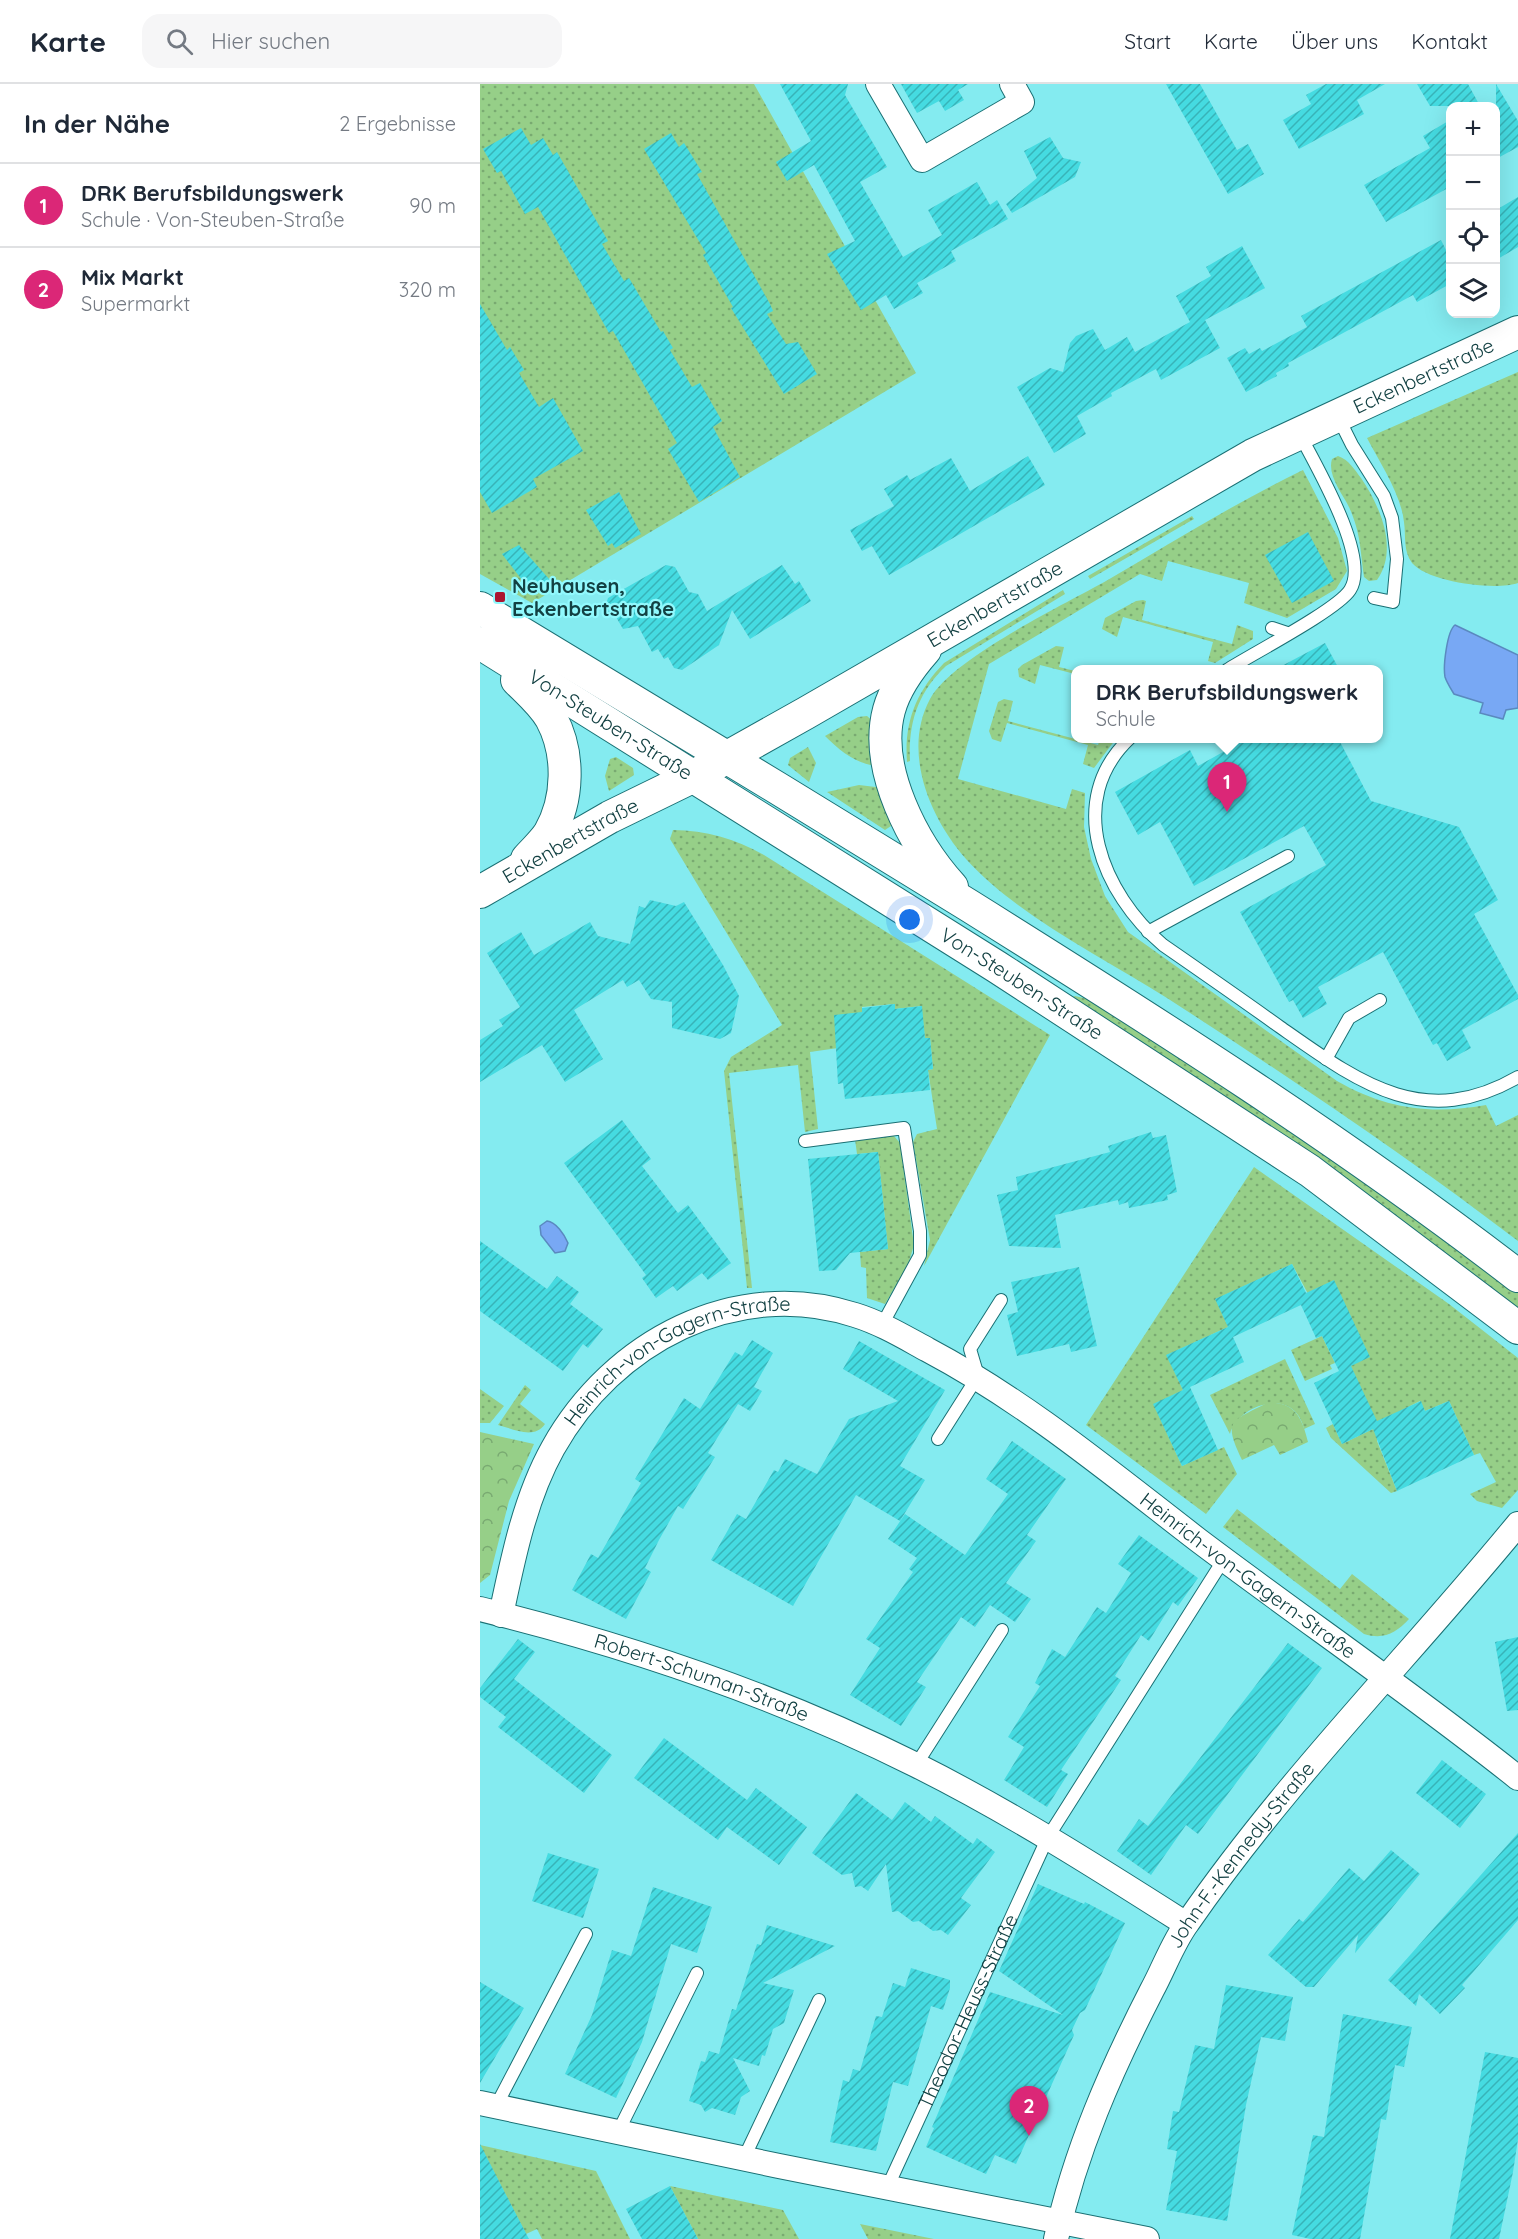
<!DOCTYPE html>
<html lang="de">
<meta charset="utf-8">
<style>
:root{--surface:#fff;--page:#f6f6f7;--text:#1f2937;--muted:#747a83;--line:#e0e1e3;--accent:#db2777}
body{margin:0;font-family:Quicksand,sans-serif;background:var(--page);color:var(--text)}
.controls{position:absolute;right:18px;top:18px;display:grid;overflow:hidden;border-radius:12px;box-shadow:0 6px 24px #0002}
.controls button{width:54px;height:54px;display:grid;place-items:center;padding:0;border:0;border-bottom:2px solid var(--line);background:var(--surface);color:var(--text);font:30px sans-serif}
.you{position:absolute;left:430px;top:836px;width:21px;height:21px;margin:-15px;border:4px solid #fff;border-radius:50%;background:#1a73e8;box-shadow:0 0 0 9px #1a73e833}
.badge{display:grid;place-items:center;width:39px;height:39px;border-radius:50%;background:var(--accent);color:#fff;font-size:20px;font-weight:700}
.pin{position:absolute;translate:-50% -50px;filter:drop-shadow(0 2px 3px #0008)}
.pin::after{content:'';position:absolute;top:32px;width:21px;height:18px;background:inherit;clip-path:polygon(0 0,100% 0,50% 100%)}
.popup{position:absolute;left:591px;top:581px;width:312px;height:78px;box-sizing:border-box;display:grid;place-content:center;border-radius:12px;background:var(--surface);filter:drop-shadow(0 2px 4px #0005);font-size:20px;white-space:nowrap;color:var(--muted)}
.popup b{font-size:22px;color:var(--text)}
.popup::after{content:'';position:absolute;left:50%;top:100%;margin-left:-12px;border:12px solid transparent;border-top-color:var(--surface)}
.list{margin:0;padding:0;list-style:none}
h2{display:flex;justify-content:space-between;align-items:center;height:78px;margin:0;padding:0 24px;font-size:26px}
h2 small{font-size:20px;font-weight:400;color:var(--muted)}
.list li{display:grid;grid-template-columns:39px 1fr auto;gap:18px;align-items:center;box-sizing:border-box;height:84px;padding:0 24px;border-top:2px solid var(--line)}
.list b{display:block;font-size:22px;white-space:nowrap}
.list p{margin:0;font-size:20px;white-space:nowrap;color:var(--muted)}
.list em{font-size:20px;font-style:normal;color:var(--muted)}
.icon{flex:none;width:33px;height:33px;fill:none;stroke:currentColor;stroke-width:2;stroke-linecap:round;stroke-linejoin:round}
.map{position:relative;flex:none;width:1038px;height:2155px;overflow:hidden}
header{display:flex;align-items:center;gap:36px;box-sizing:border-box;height:84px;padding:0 30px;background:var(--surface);border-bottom:2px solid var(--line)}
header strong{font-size:28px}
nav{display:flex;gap:33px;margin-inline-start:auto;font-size:21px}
.search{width:420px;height:54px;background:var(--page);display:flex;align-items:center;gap:15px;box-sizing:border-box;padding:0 21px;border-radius:18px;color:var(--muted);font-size:22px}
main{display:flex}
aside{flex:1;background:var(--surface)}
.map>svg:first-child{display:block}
</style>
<header>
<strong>Karte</strong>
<div class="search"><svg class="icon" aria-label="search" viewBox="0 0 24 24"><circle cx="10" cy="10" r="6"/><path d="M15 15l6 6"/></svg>Hier suchen</div>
<nav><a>Start</a><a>Karte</a><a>Über uns</a><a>Kontakt</a></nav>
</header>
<main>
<aside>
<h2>In der Nähe<small>2 Ergebnisse</small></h2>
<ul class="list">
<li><span class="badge">1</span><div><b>DRK Berufsbildungswerk</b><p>Schule · Von-Steuben-Straße</p></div><em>90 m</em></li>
<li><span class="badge">2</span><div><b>Mix Markt</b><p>Supermarkt</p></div><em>320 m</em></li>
</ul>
</aside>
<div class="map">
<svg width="1038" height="2155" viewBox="0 0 1038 2155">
<defs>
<pattern id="grass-dots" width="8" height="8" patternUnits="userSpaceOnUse" patternTransform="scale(1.5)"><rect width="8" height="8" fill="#96cf88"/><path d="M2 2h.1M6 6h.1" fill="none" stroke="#79aa71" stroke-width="1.8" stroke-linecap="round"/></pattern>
<pattern id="park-crowns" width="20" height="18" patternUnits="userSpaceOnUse" patternTransform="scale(1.5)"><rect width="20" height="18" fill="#96cf88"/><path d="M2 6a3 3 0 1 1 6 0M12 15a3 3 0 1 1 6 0" fill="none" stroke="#79aa71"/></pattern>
<pattern id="building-hatch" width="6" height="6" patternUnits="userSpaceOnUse" patternTransform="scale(1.5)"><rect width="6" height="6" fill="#45dbe1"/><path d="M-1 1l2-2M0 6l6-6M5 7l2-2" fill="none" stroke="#38b3b8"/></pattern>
</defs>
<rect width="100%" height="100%" fill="#84ebf0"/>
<!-- grass -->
<path fill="url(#grass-dots)" d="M0 0H274L436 289 52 519 0 490Z
M1038 288V499C1015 507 948 498 932 479 923 467 926 452 924 438 921 410 900 379 887 354Z
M858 372C869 376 874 385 881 394 900 422 919 465 897 496L889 497 884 493C880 465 881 450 869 423 862 409 847 391 852 375Z
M823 386 858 454 867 487 856 505 807 534 764 519 769 499 688 477 682 497 660 490 509 580 478 695 586 725 592 705 605 709 604 743 611 775 625 812 648 848 857 997C906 1025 951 1031 1006 1021L1016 1042 1038 1031V1157C925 1071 806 991 687 914 621 872 539 833 486 775 449 733 422 667 450 615 471 575 583 521 626 497 691 459 755 419 823 386Z
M712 432 714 435 610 495 608 492Z
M583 506 585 510 466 582C438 608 428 639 430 677L427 678C424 638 436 608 464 579Z
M663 516 666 517 662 536 752 560 757 541 773 547V555L735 579 728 577 733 558 643 533 637 553 622 545 625 534 656 517Z
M576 562 584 563 579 583 595 587V590L560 581 555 600 539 593 538 585 542 581Z
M524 615 533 617 528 637 618 661 620 655 635 656 614 684 603 680 608 661 527 639 521 658 512 655 509 647 518 618Z
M387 632 395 639 401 683C377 680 362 669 345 652L378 633Z
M328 663 336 679 329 698 308 681 310 674Z
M136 673 153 684 154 691 129 707 125 692 130 675Z
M379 701 404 704 411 742 405 746 347 708Z
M193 746C226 746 255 755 284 771L570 951 444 1182 450 1156 433 1058 437 1050 457 1045 448 986 453 985 450 954H445L441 922 415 925 414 920 382 923V928L358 964 330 968 338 1045 325 1048 318 981 249 989 272 1204H267L244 987 251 973 302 941 190 755Z
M595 912 612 916 810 1044 1038 1208V1225L870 1102 590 914Z
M409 1051 414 1052 420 1059 434 1161 428 1181 405 1220 387 1214 386 1184 381 1183 380 1168 408 1165 398 1068 377 1070 375 1055Z
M774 1083 969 1220 1038 1274V1406L1022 1424 997 1417 990 1410 1016 1398 1000 1369 994 1371 969 1317 945 1327 940 1317 926 1324 928 1329 899 1342 812 1180 736 1215 748 1243 687 1271 703 1306 674 1321 702 1382 744 1363 757 1390 726 1430 606 1341Z
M842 1252 855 1279 850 1281 852 1285 825 1297 811 1266Z
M805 1275 835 1340 824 1345C814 1301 757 1321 750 1350L730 1311Z
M45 1301 51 1306 40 1320 65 1340C54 1356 34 1345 18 1341Z
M0 1305 24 1322 10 1339H0Z
M853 1340 862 1360 897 1343V1357L917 1407 911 1409 851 1354 846 1344Z
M757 1425 860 1505 872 1490 929 1535C916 1549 904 1556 884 1550L743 1443Z
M0 2061 116 2087 150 2155H62L57 2145 46 2150Z
M190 2102 303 2126 319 2155H218Z
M380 2140 454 2155H388Z"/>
<!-- park -->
<path fill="url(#park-crowns)" d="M787 1319C815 1317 822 1334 828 1358L800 1371 794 1361 762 1376C743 1336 750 1338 787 1319Z
M0 1348 54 1360 29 1417 10 1491 0 1499Z"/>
<!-- water -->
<path fill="#78a8f4" stroke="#5a89bf" stroke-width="1.5" d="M975 541 1038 571V624L1026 626 1023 635 1000 629 1003 619 974 610C971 605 967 599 965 593 963 582 967 547 975 541Z
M67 1137C76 1138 84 1150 88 1159L85 1167 75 1169 61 1151 60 1142Z"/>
<!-- building -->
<path fill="url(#building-hatch)" d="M300 0H368L365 11 407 83 380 98 423 173 462 151 448 126 497 98 510 121 517 116 528 135 471 167 476 177 437 199 443 209 414 225 406 211 381 226 347 170 375 157 334 81 307 97 296 78 331 57Z
M421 0H488L478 6 484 16 465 27 459 17 437 29Z
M686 0H720L757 66 768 60 784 90 748 110Z
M846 0H905L877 16 884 30 819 65 803 36 831 20 826 11Z
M937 0H988L1000 22H950Z
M1016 0 1038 37V63L1016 75Z
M970 36V103L906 138 884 101 950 64 943 52Z
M41 44 51 61 63 54 73 71 77 68 128 157 122 160 144 197 149 194 181 248 183 247 193 264 190 266 212 303 220 299 242 337 233 343 260 393 219 418 188 365 197 359 133 247 129 249 58 123 45 130 21 87 17 89 3 65Z
M191 49 199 63 204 59 222 88 217 90 290 220 293 227 287 230 306 260 318 258 337 290 304 310 251 224 253 223 223 171 226 169 164 65Z
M570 53 583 74 601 78 595 93 532 129 526 120 557 94 544 67Z
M1038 113V163L1016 176V126Z
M961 156 970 174V200L937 218 933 211 808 279 809 282 796 289 797 292 766 308 747 274 765 264 769 270 780 264 782 267 827 243 821 232Z
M762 162 785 204 725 236 740 264 681 296 676 285 631 309 632 312 597 332 606 350 574 369 537 303 570 284 583 288 590 259 596 252 613 245 625 266 647 253 655 268 710 238 696 212 731 192 726 183Z
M0 220 27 266 30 263 44 286 39 289 59 323 73 314 103 367 53 395 57 403 12 429 0 408Z
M548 372 565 401 409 491 392 462 382 467 370 446 414 422 404 405 427 391 430 396 471 374 490 407Z
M139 408 161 450 135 464 132 459 128 462 106 426Z
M828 448 854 497 812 519 785 471Z
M39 461 70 496 52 509 22 470Z
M186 481 195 483 209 508 218 510 227 527 302 481 315 500 319 497 331 517 270 555 252 526 239 561 202 586 194 584 188 573 184 575 178 565 172 568 158 542 143 545 136 533 130 531 125 523 128 514Z
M845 559 859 585H796Z
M768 654H858L891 717 979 743 1018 816 994 830 1038 911V915L982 946 991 964 967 977 957 959 953 961 903 868 838 903 847 920 823 934 813 916 809 918 760 828 846 781 824 742 714 802 680 738 658 751 635 708 710 666 718 682Z
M170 816 196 822 204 818 243 881 259 912 251 949 240 955 192 944V918L171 915 159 896 147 903 143 896 94 926 123 975 85 998 62 961 0 998V956L23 942 19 936 40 923 7 869 41 848 54 871 110 838 118 852 150 860 159 822 165 824Z
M415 920V925L442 922 445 954H450L453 985 448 986 450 1006 365 1015 363 999 358 1000 354 931 382 928V924Z
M142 1036 171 1075 162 1082 198 1129 208 1121 251 1179 228 1196 222 1189 197 1207 193 1202 176 1214 162 1194 166 1191 84 1079Z
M671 1048 673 1054 686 1051 697 1108 687 1111 688 1116 649 1124 648 1118 639 1121 638 1116 575 1131 581 1164 529 1162 517 1111 538 1106 536 1093 630 1068 628 1062Z
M398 1068 408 1165 370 1169 356 1186 339 1187 328 1075Z
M0 1157 67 1205 77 1192 99 1208 90 1220 123 1245 108 1264 103 1260 83 1287 0 1227Z
M812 1180 826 1209 854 1196 890 1273 871 1282 897 1337 941 1317 945 1327 969 1317 994 1371 917 1407 893 1345 862 1360 834 1299 859 1287 842 1252 836 1254 821 1221 753 1253 764 1278 710 1303 738 1366 702 1382 673 1320 703 1306 686 1271 748 1243 735 1215Z
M599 1183 617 1262 591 1268 589 1260 537 1272 527 1231 538 1228 531 1198Z
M272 1256 293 1269 274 1303 282 1307 270 1327 258 1320 228 1369 235 1373 203 1425 198 1422 179 1456 165 1484 171 1488 146 1535 92 1506 111 1470 118 1474 161 1399 155 1395 204 1314 220 1325 255 1268 262 1272Z
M379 1257 465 1306 420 1382 445 1396 420 1437 376 1411 313 1522 231 1476 257 1430 266 1435 294 1386 298 1388 305 1375 337 1390 369 1335 418 1317 363 1285Z
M532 1357 586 1395 547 1451 556 1457 526 1499 551 1515 535 1538 510 1521 495 1543 481 1533 437 1598 446 1603 421 1642 370 1611 400 1564 386 1555 433 1488 429 1485 437 1474 408 1455 425 1430 485 1471 528 1410 506 1395Z
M659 1451 718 1494 698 1522 693 1518 669 1557 661 1551 635 1592 641 1596 581 1686 588 1690 567 1723 524 1696 544 1663 528 1653 560 1602 555 1599 572 1565 585 1573 617 1523 626 1529 651 1489 638 1480Z
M1038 1553V1626L1027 1627 1015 1558Z
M38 1555 55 1568 34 1595 132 1671 104 1709 18 1643 26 1633 0 1613V1604Z
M808 1559 842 1584 718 1750 706 1741 671 1791 637 1767 659 1735 668 1742Z
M184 1654 267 1716 276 1704 327 1743 299 1781 247 1743 238 1756 154 1694Z
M962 1676 1006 1710 980 1744 936 1709Z
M376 1709 412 1736 425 1718 451 1738 455 1732 493 1760 497 1754 515 1768 481 1814 491 1821 468 1851 461 1846 453 1847 439 1837 433 1838 418 1827 412 1828 406 1780 388 1807 381 1802 375 1803 372 1789 362 1791 332 1769Z
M1038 1749V1836L982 1901 985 1904 960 1930 939 1910 936 1922 908 1896Z
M911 1766 940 1790 875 1869 878 1851 834 1903H826L788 1871 819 1835 823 1838 869 1784 884 1797Z
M68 1769 119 1785 103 1834 52 1817Z
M558 1800 604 1820 605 1818 645 1839 605 1926 600 1929 592 1946 594 1951 536 2080 515 2071 506 2090 446 2063 454 2044 452 2043 510 1908 583 1931 519 1887Z
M173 1803 232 1823 217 1869 191 1860 162 1958 136 2014 85 1990 112 1931 132 1866 151 1872Z
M287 1841 355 1862 283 1899 314 1906 304 1939 293 1945 285 1972 282 1971 279 1982 253 1974 270 2007 261 2013 255 2031 232 2024 225 2028 221 2021 209 2017 221 1977 225 1978 229 1967 239 1970 252 1925 256 1926 277 1860 281 1861Z
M431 1884 470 1896V1904L463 1926 451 1922 428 2002 413 1998 396 2067 350 2058 363 1996 369 1998 373 1985 380 1987 396 1932 402 1933 413 1899 425 1903Z
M0 1898 44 1924 0 1999Z
M746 1901 813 1913 805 1957 781 1953 766 2021 747 2137 686 2126 697 2067 687 2065 693 2027 699 2028 715 1961 734 1965Z
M863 1930 932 1943 924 1983 915 1981 906 2036 901 2035 880 2155H831L812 2151 833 2051 844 2053Z
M1005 1968 1038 1974V2055L1033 2088 1019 2155H970Z
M0 2060 24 2107 49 2155H0Z
M190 2102 218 2155H162L146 2125Z"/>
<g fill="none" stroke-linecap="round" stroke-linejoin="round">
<!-- service casing -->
<g stroke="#1a7074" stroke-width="14">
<g id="service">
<path d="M857 331 872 361 904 412 912 434 917 475 913 518 894 514"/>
<path d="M792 544 807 549"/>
<path d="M747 586C772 570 857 526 870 506 891 474 835 380 819 349"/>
<path d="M650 654C583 717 623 810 683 861 722 888 761 915 800 943 877 997 943 1048 1038 993"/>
<path d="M668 848 808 772"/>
<path d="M846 975 869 934 900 916"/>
<path d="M325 1057 424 1044 440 1147V1171L402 1241"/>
<path d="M458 1355 498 1292 490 1265 521 1216"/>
<path d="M436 1681 522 1546"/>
<path d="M16 2022 106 1850"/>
<path d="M138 2048 217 1889"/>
<path d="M264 2074 339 1916"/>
<path id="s1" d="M408 2102 568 1753 744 1475"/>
</g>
</g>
<!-- minor casing -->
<g stroke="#1a7074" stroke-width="26">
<g id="minor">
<path d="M398 0 442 76 542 18 532 0"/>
<path id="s2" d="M0 1525C150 1562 298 1612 436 1681 530 1728 618 1784 706 1840"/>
<path id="s3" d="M21 1531C33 1474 45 1414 73 1364 132 1258 256 1192 375 1231 401 1239 424 1253 448 1266 546 1318 631 1389 718 1456 824 1536 934 1611 1038 1694"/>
<path d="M0 2019 299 2082 667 2155"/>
<path id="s4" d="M576 2155C595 2067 631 1986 672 1906 684 1884 693 1858 708 1838 806 1696 929 1573 1038 1440"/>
</g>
</g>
<!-- tertiary casing -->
<g stroke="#1a7074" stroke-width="34">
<g id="tertiary">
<path d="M0 524C163 622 326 721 488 821 675 938 863 1057 1038 1192"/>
<path id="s5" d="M0 559 517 883 830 1087 1038 1244"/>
<path d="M445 566C430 583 415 604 409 626 393 685 434 761 472 803"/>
<path d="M37 596C49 608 62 619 71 634 90 669 89 716 69 750 63 759 54 767 47 775"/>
<path id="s6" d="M0 808 130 733 212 693 326 629 773 371 1038 248"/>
</g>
</g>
<!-- service -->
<use href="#service" stroke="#fff" stroke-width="12"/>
<!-- minor -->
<use href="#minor" stroke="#fff" stroke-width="24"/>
<!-- tertiary -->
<use href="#tertiary" stroke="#fff" stroke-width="32"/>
</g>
<!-- markers -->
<rect fill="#ab1631" stroke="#91f9fd" stroke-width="2" x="14" y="507" width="12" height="12" rx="3"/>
<g text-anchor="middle" stroke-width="4.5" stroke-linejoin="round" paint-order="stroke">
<!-- street labels -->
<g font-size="20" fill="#134143" stroke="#91f9fd">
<text dy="7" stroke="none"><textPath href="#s6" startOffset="1076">Eckenbertstraße</textPath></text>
<text dy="7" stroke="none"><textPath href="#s6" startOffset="590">Eckenbertstraße</textPath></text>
<text dy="7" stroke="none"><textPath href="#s5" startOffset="154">Von-Steuben-Straße</textPath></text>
<text dy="7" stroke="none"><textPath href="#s6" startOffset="104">Eckenbertstraße</textPath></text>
<text dy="7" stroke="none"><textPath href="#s5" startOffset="640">Von-Steuben-Straße</textPath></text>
<text dy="7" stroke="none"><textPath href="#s3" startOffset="336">Heinrich-von-Gagern-Straße</textPath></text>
<text dy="7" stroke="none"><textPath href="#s3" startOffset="1006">Heinrich-von-Gagern-Straße</textPath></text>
<text dy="7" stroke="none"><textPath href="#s2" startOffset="232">Robert-Schuman-Straße</textPath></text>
<text dy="7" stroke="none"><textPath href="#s4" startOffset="430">John-F.-Kennedy-Straße</textPath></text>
<text dy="7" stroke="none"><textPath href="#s1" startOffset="192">Theodor-Heuss-Straße</textPath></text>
</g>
<!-- poi labels -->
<g font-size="20" font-weight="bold" fill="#134143" stroke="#91f9fd" text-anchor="start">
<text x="32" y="509">Neuhausen,<tspan x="32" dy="23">Eckenbertstraße</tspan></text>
</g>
</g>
</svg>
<div class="controls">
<button>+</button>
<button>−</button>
<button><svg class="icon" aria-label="locate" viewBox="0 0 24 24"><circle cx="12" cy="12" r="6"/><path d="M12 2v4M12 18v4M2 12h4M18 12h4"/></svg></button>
<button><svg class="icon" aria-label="layers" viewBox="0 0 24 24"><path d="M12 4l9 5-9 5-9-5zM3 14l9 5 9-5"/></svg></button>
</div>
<div class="you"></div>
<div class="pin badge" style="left:747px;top:728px">1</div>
<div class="popup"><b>DRK Berufsbildungswerk</b>Schule</div>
<div class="pin badge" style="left:549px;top:2052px">2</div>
</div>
</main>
